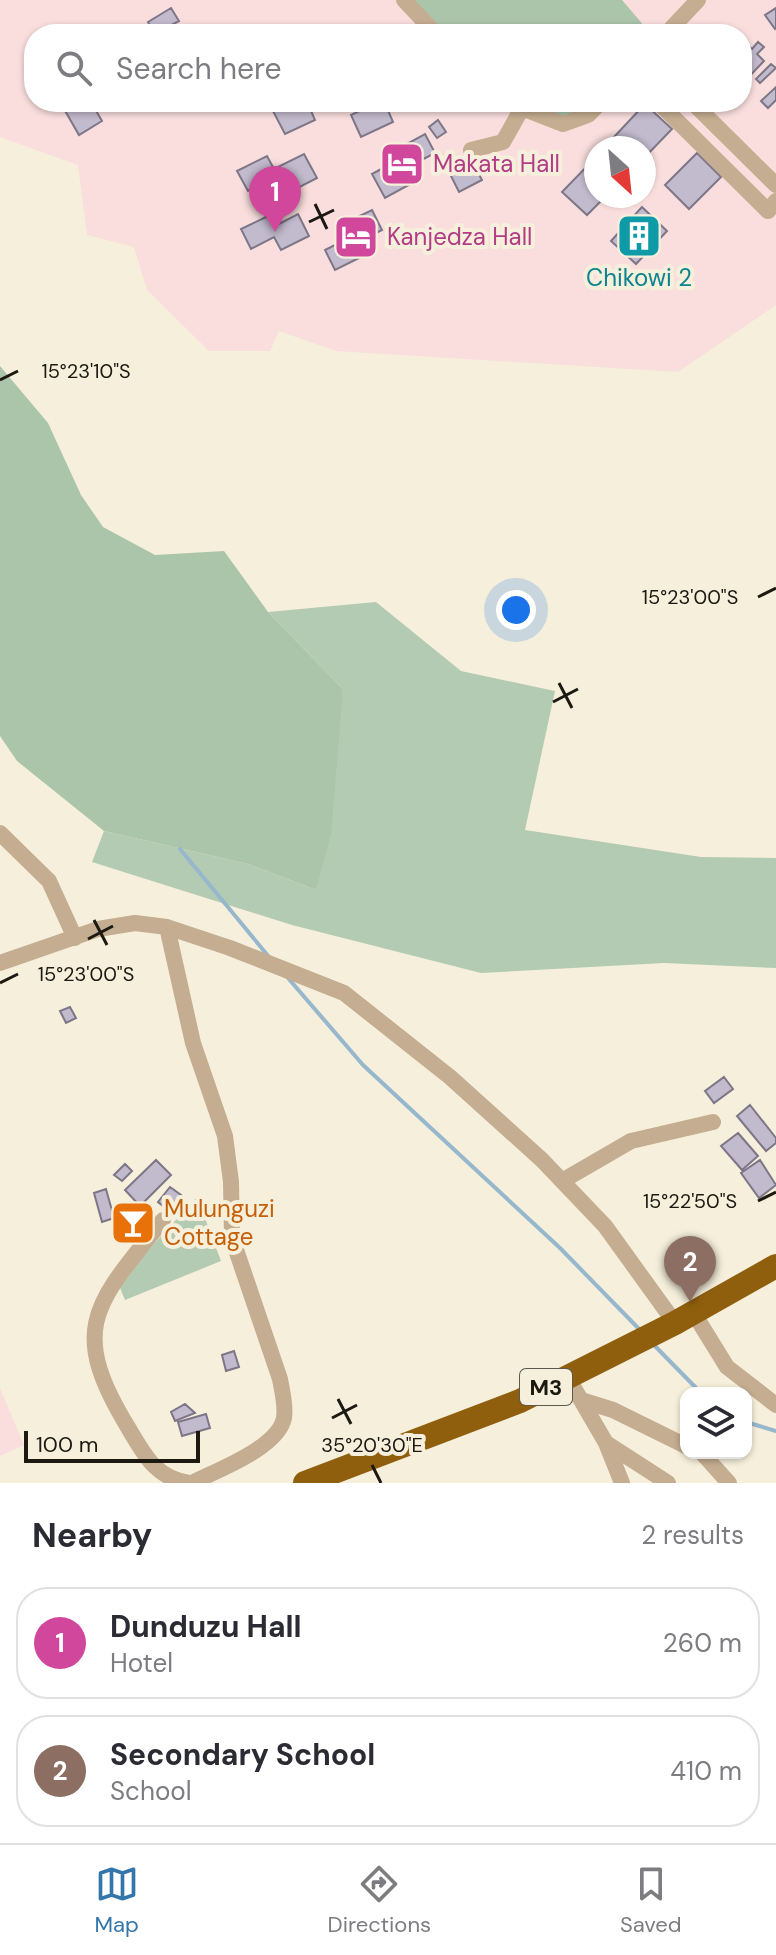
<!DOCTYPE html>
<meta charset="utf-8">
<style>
:root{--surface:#fff;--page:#f2f2f3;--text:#2b2b33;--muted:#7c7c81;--line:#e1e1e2;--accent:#3376ab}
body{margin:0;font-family:"DM Sans",sans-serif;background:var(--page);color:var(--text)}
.controls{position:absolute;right:24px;bottom:24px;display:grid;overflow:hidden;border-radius:16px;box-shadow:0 2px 6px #0004}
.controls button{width:72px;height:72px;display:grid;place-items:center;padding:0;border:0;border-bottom:2px solid var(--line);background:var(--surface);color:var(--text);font:40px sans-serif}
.compass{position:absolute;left:584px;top:136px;width:72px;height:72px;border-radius:50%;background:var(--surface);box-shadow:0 2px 6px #0004;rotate:153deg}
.scale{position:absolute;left:24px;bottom:20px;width:176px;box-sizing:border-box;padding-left:8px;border:4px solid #1c1912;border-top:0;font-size:22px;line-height:28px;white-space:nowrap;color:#1c1912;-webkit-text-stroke:6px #f6efdb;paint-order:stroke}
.you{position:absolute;left:516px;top:610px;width:28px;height:28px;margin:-20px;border:6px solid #fff;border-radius:50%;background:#1a73e8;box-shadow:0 0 0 12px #1a73e833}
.badge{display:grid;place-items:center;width:52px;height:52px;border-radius:50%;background:var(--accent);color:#fff;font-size:26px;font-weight:700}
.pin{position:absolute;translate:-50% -66px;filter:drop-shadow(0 2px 4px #0008)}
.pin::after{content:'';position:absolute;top:42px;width:28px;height:24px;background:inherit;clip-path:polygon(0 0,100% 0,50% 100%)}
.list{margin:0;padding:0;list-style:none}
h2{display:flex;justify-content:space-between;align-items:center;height:104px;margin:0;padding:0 32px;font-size:34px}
h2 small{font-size:26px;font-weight:400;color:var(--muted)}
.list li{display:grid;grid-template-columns:52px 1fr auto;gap:24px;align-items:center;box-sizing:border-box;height:112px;margin:0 16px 16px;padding:0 16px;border:2px solid var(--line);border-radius:32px}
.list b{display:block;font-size:30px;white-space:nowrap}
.list p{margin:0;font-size:26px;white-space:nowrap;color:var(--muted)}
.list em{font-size:26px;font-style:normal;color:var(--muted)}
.icon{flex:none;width:44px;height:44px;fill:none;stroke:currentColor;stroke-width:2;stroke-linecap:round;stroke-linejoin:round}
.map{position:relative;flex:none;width:776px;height:1483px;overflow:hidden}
.search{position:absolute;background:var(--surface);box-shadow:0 2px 6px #0004;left:24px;right:24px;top:24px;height:88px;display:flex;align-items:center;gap:20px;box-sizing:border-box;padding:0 28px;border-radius:32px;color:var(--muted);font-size:30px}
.sheet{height:360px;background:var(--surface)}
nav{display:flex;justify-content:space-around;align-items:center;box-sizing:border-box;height:112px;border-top:2px solid var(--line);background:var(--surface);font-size:22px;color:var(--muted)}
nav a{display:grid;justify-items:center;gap:4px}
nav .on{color:var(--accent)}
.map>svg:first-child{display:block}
</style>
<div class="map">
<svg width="776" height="1483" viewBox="0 0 776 1483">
<rect width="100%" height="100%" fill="#f6efdb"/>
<!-- education -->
<path fill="#f9dedd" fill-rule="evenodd" d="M0 0H776V305L678 372 336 351 279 331 270 351H209L147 290 134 247 87 235 78 165 0 137ZM34 34H742V102H34ZM596 148H644V196H596Z
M0 1388 24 1445 0 1456Z"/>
<!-- green -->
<path fill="#b4cbb3" d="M376 602 461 671 555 691 525 830 701 857 776 858V968L664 963 481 973 292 925 92 862 104 831 248 864 316 890 343 689 268 612Z
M197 1197 221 1261 125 1300 118 1283Z"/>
<!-- forest -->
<path fill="#abc5aa" d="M404 0H622L651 34H436Z
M511 102H593L584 112 562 121Z
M0 366 48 423 81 495 103 527 155 555 224 551 268 612 343 689 331 835 316 890 248 864 104 831 17 761 0 736Z"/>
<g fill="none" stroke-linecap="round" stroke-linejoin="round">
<!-- stream -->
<path stroke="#97b7cd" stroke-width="4" d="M180 849 269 957
M288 978 363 1065 560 1248 641 1331
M652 1343 701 1393
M746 1422 776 1431"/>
</g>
<!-- building -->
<path fill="#c2bacd" stroke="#7d7687" stroke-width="2" d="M171 8 179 21 155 34 148 22Z
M776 8V28L775 29 765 15Z
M744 42 752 49 758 42 764 47 757 54 764 61 742 84Z
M771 64 776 68 760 83 756 79Z
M776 87V100L768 108 761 101Z
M60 102H91L102 121 79 135Z
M291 102H312L308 104 315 120 285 134 273 111Z
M400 102 387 108 393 122 361 137 351 115 378 102Z
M645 104 672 129 644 158V148H623L613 138Z
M438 120 446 132 437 138 429 127Z
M425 134 435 153 406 168 414 182 385 198 372 174 398 160 394 151Z
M697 153 721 177 689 209 665 185Z
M304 154 317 178 286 194 276 177 248 191 237 171 267 156 274 169Z
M594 159 596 196H606L587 215 562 192Z
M473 163 482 180 459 192 450 174Z
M642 207 667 231 636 264 611 241Z
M372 210 382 230 350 246 353 251 358 248 363 256 335 270 325 250 345 240 343 235 349 232 345 223Z
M298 214 309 236 281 250 274 237 251 249 241 229 268 216 277 225Z
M70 1007 76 1018 66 1023 60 1011Z
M724 1077 733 1089 714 1103 705 1091Z
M750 1105 776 1138V1143L766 1151 737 1116Z
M738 1133 758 1156 742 1170 721 1146Z
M156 1160 171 1175 140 1206 125 1190Z
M760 1160 776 1185 759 1198 741 1173Z
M125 1164 132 1171 122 1181 114 1175Z
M170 1187 181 1195 168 1210 158 1202Z
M106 1189 114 1218 102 1222 94 1193Z
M234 1351 239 1367 226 1371 222 1355Z
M185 1404 195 1413 175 1421 171 1412Z
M206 1414 210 1428 182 1436 178 1422Z"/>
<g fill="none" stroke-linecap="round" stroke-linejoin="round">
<!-- minor -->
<path stroke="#c4ad90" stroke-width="16" d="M404 0 436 34
M666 34 698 0
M506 102 563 124 588 115 601 102
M658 102 768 211 776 201
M692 102 776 185
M471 150 503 142 521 110
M0 833 49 881 75 938
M167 927 193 1043 225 1136 231 1182 232 1238 280 1379C282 1391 286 1405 284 1418 278 1448 217 1470 192 1483
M0 963 98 929 135 923 167 927 230 948 344 993 450 1077 542 1160 605 1226 675 1323
M562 1181 631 1141 713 1122
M163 1220C95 1304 67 1328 129 1429 145 1456 156 1478 189 1483
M693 1312 727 1367 776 1405
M567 1376 606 1443 622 1483
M581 1400 613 1410 686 1446
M606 1443 668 1483
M702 1453 729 1483"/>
<!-- highway -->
<path stroke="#8f5f0d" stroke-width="24" d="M305 1483 520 1401 675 1323 776 1266"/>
</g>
<!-- ticks -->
<path fill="none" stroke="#1c1912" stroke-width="3" d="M315 204 327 229M309 222 334 210M0 380 18 371M758 597 776 588M559 683 572 708M553 702 578 689M94 920 107 945M88 939 113 926M0 983 18 974M758 1201 776 1192M338 1399 351 1424M332 1418 357 1405M372 1465 381 1483"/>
<!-- icons -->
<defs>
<g id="hotel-square" transform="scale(2.3)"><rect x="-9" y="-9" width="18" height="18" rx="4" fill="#d1479c" stroke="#f6efdb"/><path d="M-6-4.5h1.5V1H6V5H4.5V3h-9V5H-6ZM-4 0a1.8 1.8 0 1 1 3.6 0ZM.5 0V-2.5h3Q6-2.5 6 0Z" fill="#fff"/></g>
<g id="building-square" transform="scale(2.3)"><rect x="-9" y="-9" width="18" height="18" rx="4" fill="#0f9aa8" stroke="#f6efdb"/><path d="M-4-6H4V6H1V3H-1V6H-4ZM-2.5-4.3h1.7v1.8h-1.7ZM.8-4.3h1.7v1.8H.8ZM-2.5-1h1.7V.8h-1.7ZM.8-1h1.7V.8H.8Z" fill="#fff"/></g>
<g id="bar-square" transform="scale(2.3)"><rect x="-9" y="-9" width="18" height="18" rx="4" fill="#e8710a" stroke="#f6efdb"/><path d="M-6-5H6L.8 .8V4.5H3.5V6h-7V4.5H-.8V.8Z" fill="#fff"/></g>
</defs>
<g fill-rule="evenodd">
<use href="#hotel-square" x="402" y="164"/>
<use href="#building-square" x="639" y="236"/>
<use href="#hotel-square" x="356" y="237"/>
<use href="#bar-square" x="133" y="1223"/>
</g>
<g text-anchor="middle" stroke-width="8" stroke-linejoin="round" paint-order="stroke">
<!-- shield labels -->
<rect fill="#f6efdb" stroke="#5d594e" stroke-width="2" x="520" y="1369" width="52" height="36" rx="6"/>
<g font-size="22" font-weight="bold" fill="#1c1912">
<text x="546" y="1395">M3</text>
</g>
<!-- hotel labels -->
<g font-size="24" fill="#b23c85" stroke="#f6efdb" text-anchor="start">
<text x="433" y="172">Makata Hall</text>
<text x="387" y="245">Kanjedza Hall</text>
</g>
<!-- culture labels -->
<g font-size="24" fill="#0d838f" stroke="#f6efdb">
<text x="639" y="286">Chikowi 2</text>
</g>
<!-- food labels -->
<g font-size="24" fill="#c56008" stroke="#f6efdb" text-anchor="start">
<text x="164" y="1217">Mulunguzi<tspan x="164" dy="28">Cottage</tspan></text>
</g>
</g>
<g font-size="20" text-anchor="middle" fill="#1c1912" stroke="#f6efdb" stroke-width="8" stroke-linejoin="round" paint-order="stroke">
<text x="86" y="378">15°23'10"S</text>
<text x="690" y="604">15°23'00"S</text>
<text x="86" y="981">15°23'00"S</text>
<text x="690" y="1208">15°22'50"S</text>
<text x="372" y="1452">35°20'30"E</text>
</g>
</svg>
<div class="controls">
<button><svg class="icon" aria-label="layers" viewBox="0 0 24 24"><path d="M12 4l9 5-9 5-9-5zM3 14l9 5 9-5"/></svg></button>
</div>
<svg class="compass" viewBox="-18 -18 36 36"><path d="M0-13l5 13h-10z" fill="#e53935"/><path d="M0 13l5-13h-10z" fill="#7c7c81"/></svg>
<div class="scale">100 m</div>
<div class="you"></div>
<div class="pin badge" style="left:275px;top:232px;background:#d1479c">1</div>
<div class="pin badge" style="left:690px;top:1302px;background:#8d6e63">2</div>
<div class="search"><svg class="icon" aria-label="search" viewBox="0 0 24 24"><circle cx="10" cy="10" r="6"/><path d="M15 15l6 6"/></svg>Search here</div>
</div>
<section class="sheet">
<h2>Nearby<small>2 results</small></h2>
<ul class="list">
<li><span class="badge" style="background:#d1479c">1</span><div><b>Dunduzu Hall</b><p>Hotel</p></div><em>260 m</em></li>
<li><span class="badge" style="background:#8d6e63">2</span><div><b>Secondary School</b><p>School</p></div><em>410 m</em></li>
</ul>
</section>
<nav>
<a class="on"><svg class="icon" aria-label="map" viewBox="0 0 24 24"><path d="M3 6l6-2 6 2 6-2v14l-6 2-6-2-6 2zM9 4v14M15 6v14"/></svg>Map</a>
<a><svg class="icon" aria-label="directions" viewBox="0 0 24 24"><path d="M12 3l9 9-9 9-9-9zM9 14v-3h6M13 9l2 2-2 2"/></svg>Directions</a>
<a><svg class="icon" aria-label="saved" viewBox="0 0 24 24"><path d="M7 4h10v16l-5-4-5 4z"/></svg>Saved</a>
</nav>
